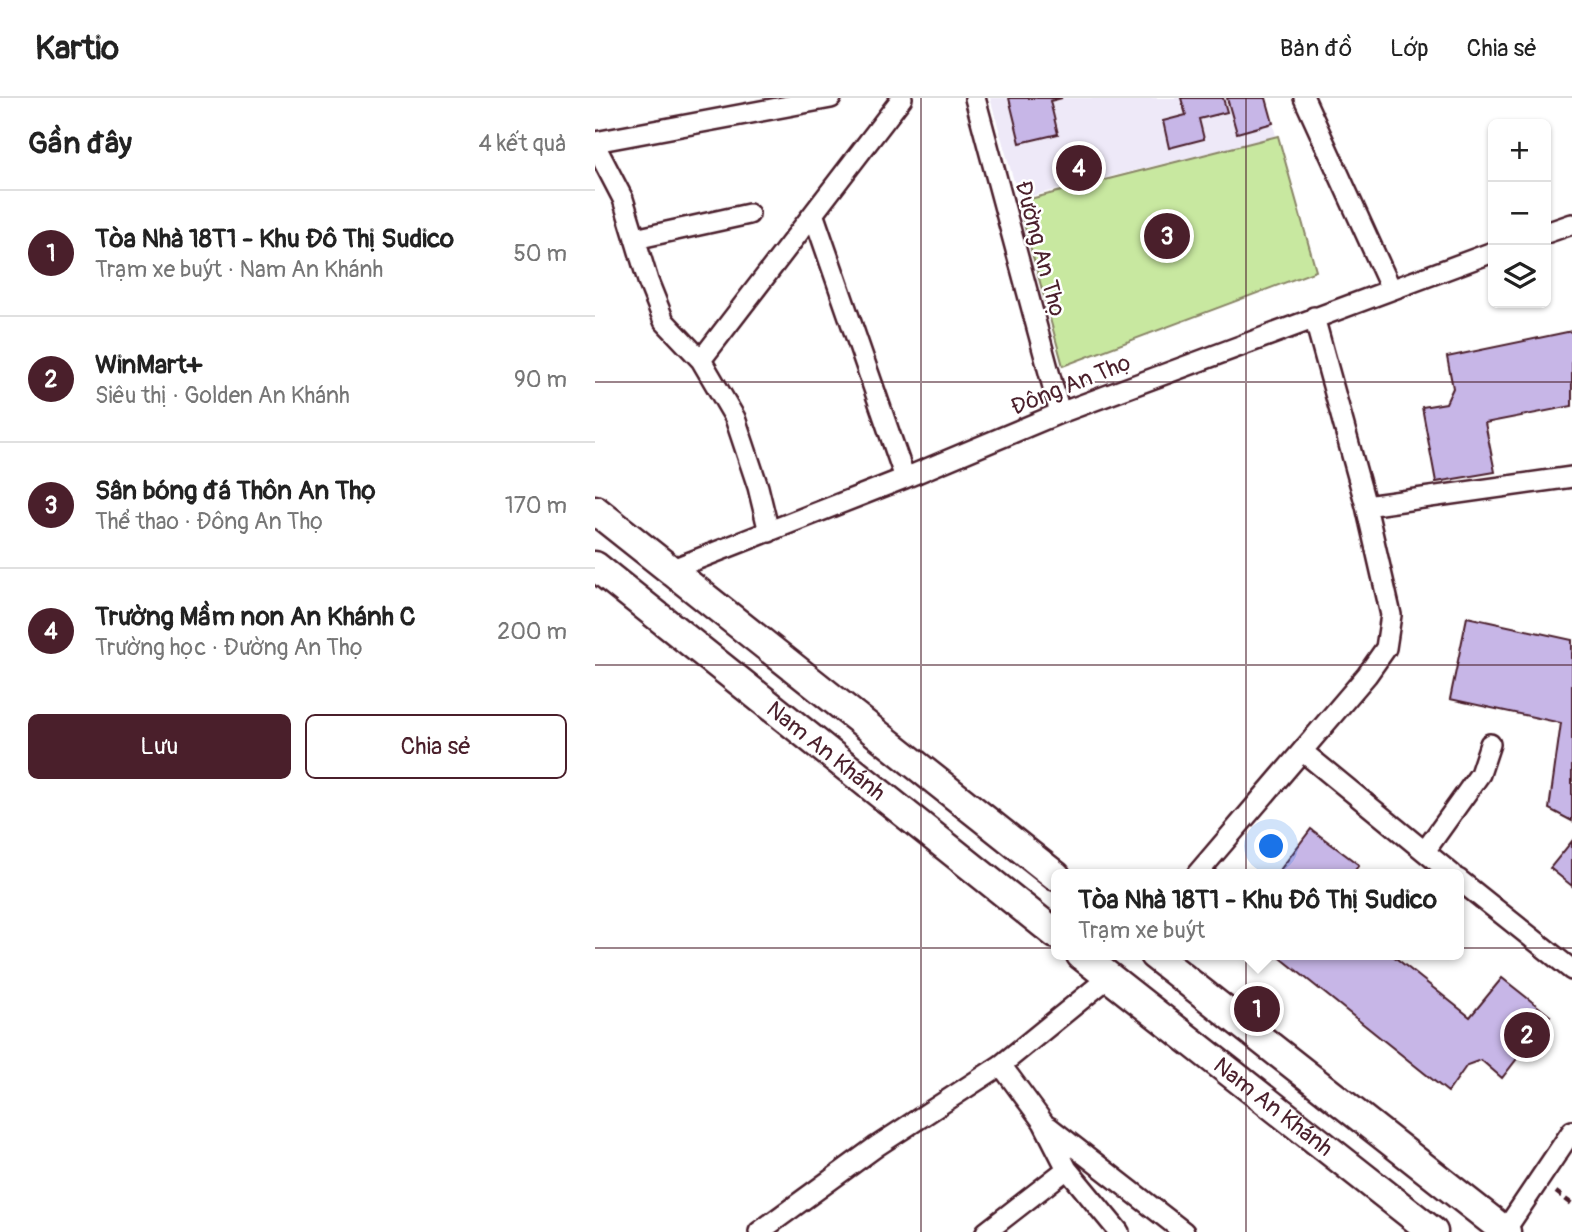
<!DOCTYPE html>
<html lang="vi">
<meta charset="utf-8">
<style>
:root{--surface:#fff;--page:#f2f2f2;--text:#222;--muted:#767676;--line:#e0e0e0;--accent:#4a1f2b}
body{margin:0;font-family:Pangolin,sans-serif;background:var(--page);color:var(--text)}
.controls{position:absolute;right:21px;top:21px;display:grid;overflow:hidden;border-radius:10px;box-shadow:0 2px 5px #0004}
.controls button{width:63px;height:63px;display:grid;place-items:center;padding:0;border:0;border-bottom:2px solid var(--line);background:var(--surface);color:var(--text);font:35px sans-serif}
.you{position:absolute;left:677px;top:749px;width:24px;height:24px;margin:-18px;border:5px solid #fff;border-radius:50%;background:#1a73e8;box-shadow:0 0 0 10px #1a73e833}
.badge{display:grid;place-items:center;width:46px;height:46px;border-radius:50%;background:var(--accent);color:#fff;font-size:23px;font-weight:700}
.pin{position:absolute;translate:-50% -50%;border:4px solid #fff;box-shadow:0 2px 7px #0006}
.popup{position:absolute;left:456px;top:771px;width:413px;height:91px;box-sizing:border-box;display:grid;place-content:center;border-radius:10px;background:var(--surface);filter:drop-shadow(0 2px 5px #0005);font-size:23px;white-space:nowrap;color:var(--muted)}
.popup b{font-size:26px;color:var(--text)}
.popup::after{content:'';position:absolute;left:50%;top:100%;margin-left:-14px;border:14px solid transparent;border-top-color:var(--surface)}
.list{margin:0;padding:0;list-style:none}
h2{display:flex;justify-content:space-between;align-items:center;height:91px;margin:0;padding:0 28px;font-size:30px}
h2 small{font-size:23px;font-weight:400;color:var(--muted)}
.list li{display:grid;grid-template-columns:46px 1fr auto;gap:21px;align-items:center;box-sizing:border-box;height:126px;padding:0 28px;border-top:2px solid var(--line)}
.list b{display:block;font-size:26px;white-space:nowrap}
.list p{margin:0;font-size:23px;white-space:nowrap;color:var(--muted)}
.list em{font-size:23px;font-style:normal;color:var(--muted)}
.actions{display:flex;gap:14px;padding:21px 28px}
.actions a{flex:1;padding:16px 0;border:2px solid var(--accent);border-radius:10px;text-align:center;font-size:24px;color:var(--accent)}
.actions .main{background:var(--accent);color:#fff}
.icon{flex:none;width:38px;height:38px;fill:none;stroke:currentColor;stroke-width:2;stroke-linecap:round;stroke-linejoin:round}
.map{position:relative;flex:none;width:977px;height:1134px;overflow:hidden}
header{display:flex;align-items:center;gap:42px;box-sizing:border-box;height:98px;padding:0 35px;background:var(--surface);border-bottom:2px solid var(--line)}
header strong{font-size:33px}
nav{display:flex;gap:38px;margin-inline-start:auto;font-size:24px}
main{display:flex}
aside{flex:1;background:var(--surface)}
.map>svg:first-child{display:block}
</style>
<header>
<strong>Kartio</strong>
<nav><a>Bản đồ</a><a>Lớp</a><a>Chia sẻ</a></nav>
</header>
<main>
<aside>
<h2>Gần đây<small>4 kết quả</small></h2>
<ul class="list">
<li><span class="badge">1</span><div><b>Tòa Nhà 18T1 - Khu Đô Thị Sudico</b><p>Trạm xe buýt · Nam An Khánh</p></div><em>50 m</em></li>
<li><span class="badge">2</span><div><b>WinMart+</b><p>Siêu thị · Golden An Khánh</p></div><em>90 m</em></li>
<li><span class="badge">3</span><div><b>Sân bóng đá Thôn An Thọ</b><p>Thể thao · Đông An Thọ</p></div><em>170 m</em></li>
<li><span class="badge">4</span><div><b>Trường Mầm non An Khánh C</b><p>Trường học · Đường An Thọ</p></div><em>200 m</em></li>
</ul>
<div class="actions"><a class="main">Lưu</a><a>Chia sẻ</a></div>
</aside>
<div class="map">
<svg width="977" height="1134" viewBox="0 0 977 1134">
<rect width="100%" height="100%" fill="#fff"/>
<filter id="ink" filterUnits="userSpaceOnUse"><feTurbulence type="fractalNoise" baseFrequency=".0143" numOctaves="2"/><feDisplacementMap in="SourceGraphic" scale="14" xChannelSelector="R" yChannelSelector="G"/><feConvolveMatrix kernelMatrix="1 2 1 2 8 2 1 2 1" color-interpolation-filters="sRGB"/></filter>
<g filter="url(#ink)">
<!-- built -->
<path fill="#eee9f8" d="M395 0H672L681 38 424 101Z"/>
<!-- green -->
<path fill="#c8e8a0" stroke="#898466" stroke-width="2" d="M683 38 721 173 468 268 423 104Z"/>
<!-- building -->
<path fill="#c7b6e7" stroke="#4a1f2b" stroke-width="2" d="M414 0H467L455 3 463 36 425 45Z
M586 0H628L632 14 604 21 609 41 574 50 568 23 591 17Z
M632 0H671L678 25 642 35Z
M977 233V308L890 325 900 374 841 384 827 309 851 305 858 290 852 259Z
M872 519 977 542V723L954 711 966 625 855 601Z
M716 731 764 767 757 776H682Z
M977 743V788L955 770Z
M682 857H797L875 919 907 880 955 918 907 980 886 962 872 967 853 994Z"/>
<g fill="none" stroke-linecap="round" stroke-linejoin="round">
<!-- street casing -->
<g stroke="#4a1f2b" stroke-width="24">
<path id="street" d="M380 0 465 315
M709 0 796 191
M0 44 236 0
M0 47 28 101 53 183 69 223 106 262 140 320 163 389 174 434
M219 118 310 380
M951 135 977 126
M40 141 154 116
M106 262 307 0
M771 408 977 379
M75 472 310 380 465 315 898 154
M707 653 857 776
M830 753 885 676 895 646
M602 776 772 577 791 550 796 517 771 408 719 219
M863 781 977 872
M406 967 448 1024 472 1071 524 1134
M454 1029 589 1134
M164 1134 282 1048 406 967 514 879
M391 1134 472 1071
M909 1134 977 1033"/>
</g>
<!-- secondary casing -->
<g stroke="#4a1f2b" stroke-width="33">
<g id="secondary">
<path d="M0 412 461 778"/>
<path id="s1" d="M0 468 461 836"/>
<path id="s2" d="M486 857 838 1134"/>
<path d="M559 857 911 1134"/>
</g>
</g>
<!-- path -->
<path stroke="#4a1f2b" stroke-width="4.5" stroke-dasharray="7 5" stroke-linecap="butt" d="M961 1094 977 1106"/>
<!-- street -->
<use href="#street" stroke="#fff" stroke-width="19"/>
<!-- secondary -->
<use href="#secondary" stroke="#fff" stroke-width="28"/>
</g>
</g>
<!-- grid -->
<path fill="none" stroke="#4a1f2b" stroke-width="2" stroke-opacity="0.55" d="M326 0V1134M651 0V1134M0 284H977M0 567H977M0 850H977"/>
<g text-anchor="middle" stroke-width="5" stroke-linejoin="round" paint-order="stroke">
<!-- street labels -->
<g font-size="23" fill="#4a1f2b" stroke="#fff">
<text transform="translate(446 151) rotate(75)" y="8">Đường An Thọ</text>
<text transform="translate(476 286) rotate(-22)" y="8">Đông An Thọ</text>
<text dy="8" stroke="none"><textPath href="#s1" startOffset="296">Nam An Khánh</textPath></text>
<text dy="8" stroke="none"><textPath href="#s2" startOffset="245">Nam An Khánh</textPath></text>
</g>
</g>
</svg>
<div class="controls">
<button>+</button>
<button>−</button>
<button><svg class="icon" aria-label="layers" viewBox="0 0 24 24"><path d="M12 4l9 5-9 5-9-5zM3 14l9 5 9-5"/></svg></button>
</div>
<div class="you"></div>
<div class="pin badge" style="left:662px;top:911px">1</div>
<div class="popup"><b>Tòa Nhà 18T1 - Khu Đô Thị Sudico</b>Trạm xe buýt</div>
<div class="pin badge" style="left:932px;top:937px">2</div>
<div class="pin badge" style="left:572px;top:138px">3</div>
<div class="pin badge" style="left:484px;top:70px">4</div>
</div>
</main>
